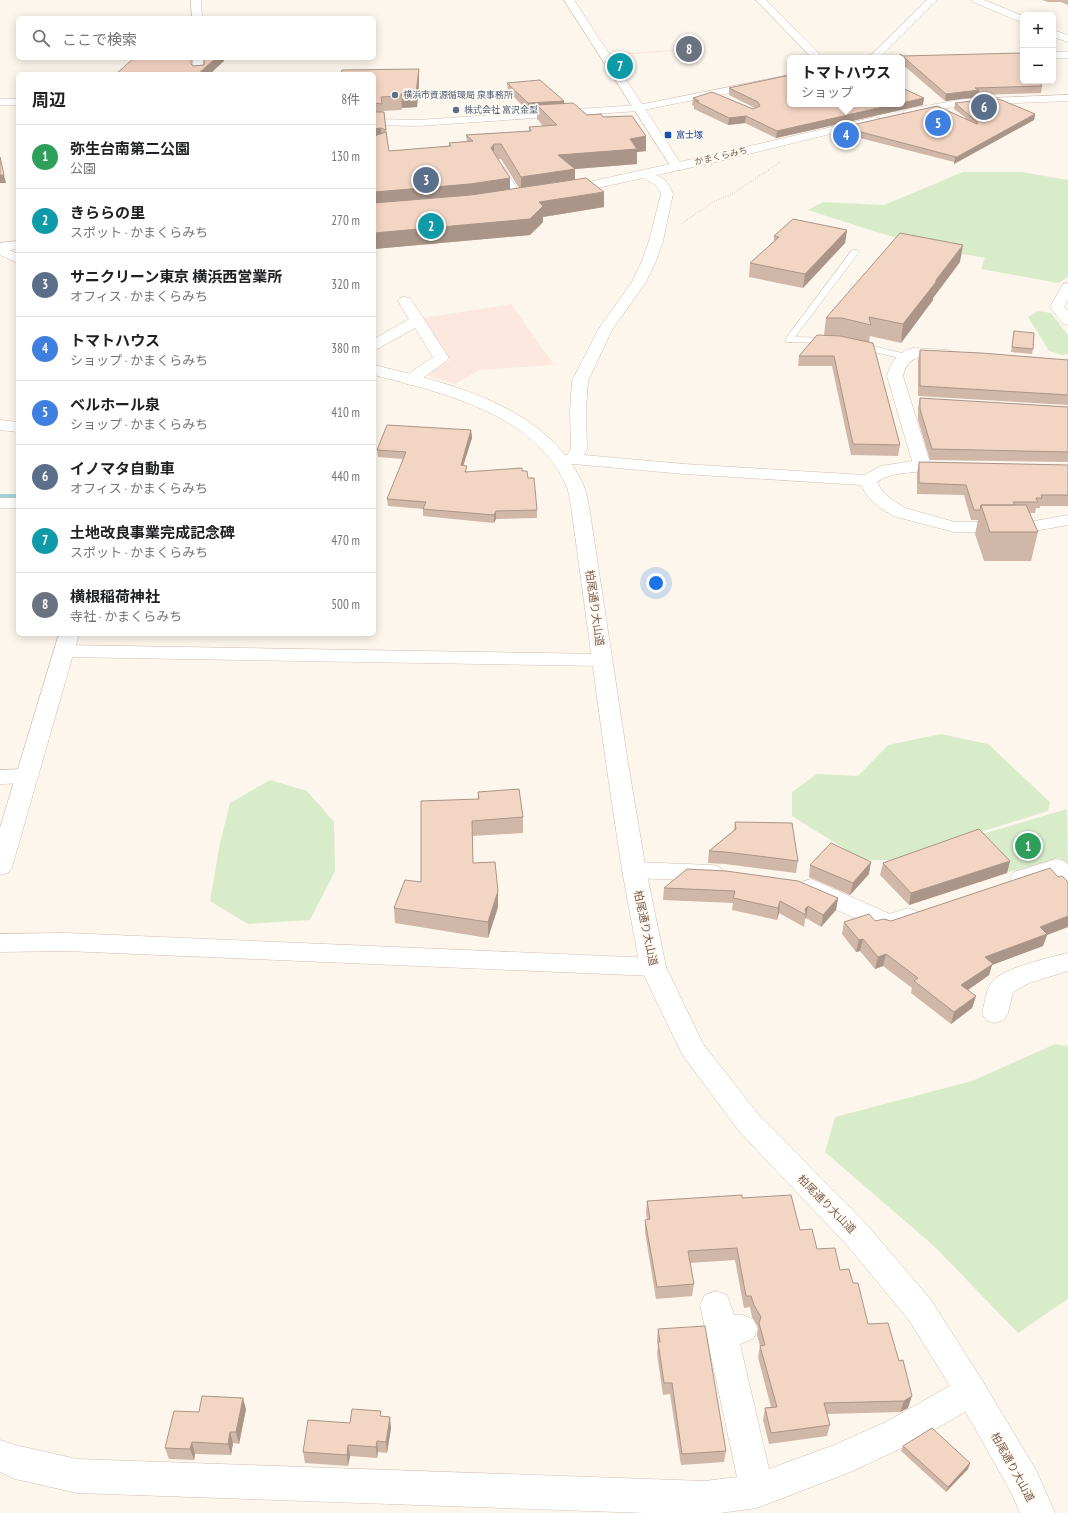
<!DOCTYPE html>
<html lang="ja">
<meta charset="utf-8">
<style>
:root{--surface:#fff;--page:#f2f2f2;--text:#202124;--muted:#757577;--line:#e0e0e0;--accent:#e76f51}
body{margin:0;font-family:"PT Sans Narrow","Noto Sans JP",sans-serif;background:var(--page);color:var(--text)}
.controls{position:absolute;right:12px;top:12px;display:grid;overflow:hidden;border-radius:6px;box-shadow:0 2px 10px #0003}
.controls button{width:36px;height:36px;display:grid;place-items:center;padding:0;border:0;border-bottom:1px solid var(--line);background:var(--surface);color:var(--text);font:20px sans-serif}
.you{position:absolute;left:656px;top:583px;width:14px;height:14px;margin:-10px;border:3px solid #fff;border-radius:50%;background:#1a73e8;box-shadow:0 0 0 6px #1a73e833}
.badge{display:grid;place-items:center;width:26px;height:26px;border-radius:50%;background:var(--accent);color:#fff;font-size:13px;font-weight:700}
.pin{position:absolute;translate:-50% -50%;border:2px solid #fff;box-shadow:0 1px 4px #0006}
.popup{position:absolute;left:787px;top:55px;width:118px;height:52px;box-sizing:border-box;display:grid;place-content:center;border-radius:6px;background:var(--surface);filter:drop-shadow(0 1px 3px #0005);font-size:13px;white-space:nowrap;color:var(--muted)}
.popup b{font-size:15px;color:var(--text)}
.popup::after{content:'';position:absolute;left:50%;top:100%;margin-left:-8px;border:8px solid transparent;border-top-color:var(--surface)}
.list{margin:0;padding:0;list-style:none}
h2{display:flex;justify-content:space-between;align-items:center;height:52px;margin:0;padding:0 16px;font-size:17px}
h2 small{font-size:13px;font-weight:400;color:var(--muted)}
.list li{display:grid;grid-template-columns:26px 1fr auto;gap:12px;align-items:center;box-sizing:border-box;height:64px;padding:0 16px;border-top:1px solid var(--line)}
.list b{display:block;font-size:15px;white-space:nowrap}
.list p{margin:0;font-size:13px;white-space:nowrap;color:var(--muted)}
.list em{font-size:13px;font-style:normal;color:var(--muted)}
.icon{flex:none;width:22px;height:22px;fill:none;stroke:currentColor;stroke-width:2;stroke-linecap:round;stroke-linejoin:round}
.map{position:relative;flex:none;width:1068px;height:1513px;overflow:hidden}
.search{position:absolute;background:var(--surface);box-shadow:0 2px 10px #0003;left:16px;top:16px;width:360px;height:44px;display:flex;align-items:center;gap:10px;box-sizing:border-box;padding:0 14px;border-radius:6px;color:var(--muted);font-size:15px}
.panel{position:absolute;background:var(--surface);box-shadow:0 2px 10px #0003;left:16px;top:72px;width:360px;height:564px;border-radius:6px}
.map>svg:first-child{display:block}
</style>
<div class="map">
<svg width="1068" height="1513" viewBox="0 0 1068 1513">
<rect width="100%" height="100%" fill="#fdf6ec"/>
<!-- commercial -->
<path fill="#fde8e0" d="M511 304 554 365 479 370 455 384 426 375 450 360 423 318Z"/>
<!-- green -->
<path fill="#d8ecc9" d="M963 172H1021L1068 180V277L1058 283 981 269 985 258C923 248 867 229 808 210L823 202 884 205Z
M1038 311 1051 313 1068 335V354L1062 355 1049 351 1028 317Z
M941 734 988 744 1050 802 1048 811 891 860H863L792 816V792L817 774 858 776 888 745Z
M270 780 307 791 334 822 335 871 310 920 248 924 210 901 220 843 230 803Z
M1067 809 1068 866 1059 858 1009 872 979 835Z
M1055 1044 1068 1046V1299L1018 1333 935 1247 825 1152 835 1117 972 1081Z"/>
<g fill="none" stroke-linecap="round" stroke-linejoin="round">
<!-- stream -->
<path fill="#a5d3da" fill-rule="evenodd" d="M0 494H18V498H0Z"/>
<!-- service casing -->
<g stroke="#d1beb0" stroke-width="1">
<path id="service" d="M498 167H504L523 198 522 200H516L497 169Z
M852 250H858L859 252 795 337 830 338 833 339 834 341 833 343 786 342 785 340 786 338Z
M857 342 910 355 912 357 907 360 854 347 853 345 854 343Z"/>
</g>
<!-- minor casing -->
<g stroke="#d1beb0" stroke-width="1">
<path id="minor" d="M191 0H201L202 18H192Z
M756 0H766L823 58H812Z
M927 0H937L879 58H868Z
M1053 52H1068V58H1053Z
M193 58H203L204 74H194Z
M790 75V81L638 111 418 126 374 125V119L418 120 638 105Z
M0 99H18V105H0Z
M646 170 664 179 670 187 673 194 663 241 656 261 646 282 612 330 588 381 586 410 587 449 584 455 684 464 864 475 881 466 912 461 887 376C891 362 898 352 913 348L948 350 953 352 956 355 953 358C932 363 910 346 903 376L931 466 928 470C910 474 893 471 877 482L881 489 891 499 905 508 955 522H1029L1068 515V525L1029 532H954L893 516 879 507 867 496 861 485 684 474 573 464 562 467 556 466 553 462 556 458 567 455 571 449 570 410 572 381 598 330 632 282 642 261 649 241 661 194C656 180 646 183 640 174L642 171Z
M1068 283V300L1064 307 1068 311V325L1063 324 1050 307 1063 284Z
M405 297 410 298 449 358 446 361 416 383 410 385 404 383 402 380 404 377 433 357 415 328 379 348 374 350V339L409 319 398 301 400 298Z
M0 420 18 422V432L0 430Z
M0 498H18V508H0Z
M64 645 602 654 609 656 612 660 609 664 602 666 64 657 57 655 54 651 57 647Z
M28 769 36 771 39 776 36 781 28 783 0 784V770Z
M1056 859 1064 861 1068 865V887L1060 885 1052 877 1022 886 1014 884 1010 878 1014 872Z
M634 862 712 865 720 867 724 873 720 879 712 881 634 878 626 876 622 870 626 864Z
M811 879 890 914 908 908 917 911 920 917 917 923C904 927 892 933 879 929L802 894 799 888 802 882Z
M66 933 653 958 662 960 666 967 662 974 653 976 66 951 0 952V934Z
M1068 953V971L1029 983 1013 992 1008 1013 1004 1020 995 1023 986 1020 982 1013C985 1003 986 988 993 981 1005 967 1049 958 1068 953Z
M716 1291 727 1295 734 1315H742L753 1319 758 1329 753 1339 740 1344 769 1469 834 1445 886 1422 960 1380 971 1376 982 1380 987 1391 982 1402 910 1444 853 1471 757 1508 720 1513H646L77 1493 15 1479 0 1472V1440L15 1445 77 1459 705 1481 737 1477 700 1305 705 1295Z"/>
</g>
<!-- tertiary casing -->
<g stroke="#d1beb0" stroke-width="1">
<path id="tertiary" d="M564 0H574L683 167 681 170H673Z
M971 0H984L1023 16V23L973 2Z
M1053 30 1068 35V42L1053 37Z
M0 246 18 254V263L0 255Z
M374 365C451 384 546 405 583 484 587 493 588 503 590 513L628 763 646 870 666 967 703 1044 759 1115 868 1226 931 1300 982 1380 1036 1470 1055 1513H1020L1012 1494 960 1402 909 1320 846 1244 739 1131 684 1057 680 1050 640 967 622 870 606 763 572 513C570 503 570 492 565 483 532 413 443 393 374 375Z
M59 634H79L12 867 8 873 0 875V828Z"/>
</g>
<!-- secondary casing -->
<g stroke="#d6c0b0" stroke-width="1">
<path id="secondary" d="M1068 95V101L964 105 909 115 905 114 903 112 905 110 909 109 964 99Z
M875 117 879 118 881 120 879 122 720 161 566 195 562 194 560 191 562 188 566 187 720 153Z
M18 241V249L0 251V243Z"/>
</g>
<!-- path-far1 -->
<path stroke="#d9b8a5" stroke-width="1" stroke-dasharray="0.5 1.5" stroke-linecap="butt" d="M626 54 679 50
M768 170 780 162"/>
<!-- path -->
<path stroke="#d9b8a5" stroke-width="1.5" stroke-dasharray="0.5 2" stroke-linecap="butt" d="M681 224 713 202 732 194 770 169"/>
<!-- service -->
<use href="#service" fill="#fff" fill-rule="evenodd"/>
<!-- minor -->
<use href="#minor" fill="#fff" fill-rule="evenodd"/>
<!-- tertiary -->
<use href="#tertiary" fill="#fff" fill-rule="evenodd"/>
<!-- secondary -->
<use href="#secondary" fill="#fff" fill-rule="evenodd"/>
</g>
<!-- wall -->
<path fill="#d1b7a8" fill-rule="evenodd" d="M1042 0H1068V5L1061 2H1048Z
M900 54 903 56 1042 86 1041 93 978 95V97L945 101 902 64V58H899Z
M419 69V83L417 107 402 108V110L383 111V112H384L389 151 449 146V143L467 142 466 135 529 131V127L543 126 537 119V110L528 111 508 91 507 83 564 101 563 103 587 115 603 117 646 136V151L637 152V164L575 169V179L604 207 543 217V222L530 235 374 249V74ZM498 159H501L519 188 510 189Z
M729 88 923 105 776 138 745 123 728 125 694 109V106L692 105 693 98 753 109 755 108 729 95Z
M955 103 1035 114 1034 120 954 164V162L860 138 856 140 833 135 834 129 966 118 954 109Z
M847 230 845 243 803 288 749 277 750 263 774 242V236Z
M960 262 933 298V300L901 343 870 336 869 342 900 445 898 456 851 455 832 366H798L799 356 824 335 826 318Z
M1014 331 1033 349 1032 354 1011 352Z
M920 350 1068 360V405L918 396V360Z
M920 398 1068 407V462L930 460 918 420V408Z
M471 430 472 438 463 465 467 472 537 510V518L496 519 494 523 423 516V509L388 506 387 499 403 459 378 457 377 450Z
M919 462 1068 465V506H1040V508H1036L1035 513H1029L1038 532 1031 561H984L975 534 978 520H971L964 495 917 494V473Z
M478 792 523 817V833L472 836 473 863 498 891V907L488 938 395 923 394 908 421 882 478 799Z
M735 822 798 861 796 873 725 864 708 863 709 851 734 830Z
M1010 861 1007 873 909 905 880 875 883 863Z
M810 865 869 874 850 895 809 877Z
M687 869 838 898 836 910 821 927 806 918 805 919 804 927 779 913 777 920 732 910 733 903 663 900 664 888Z
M875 921H891L1047 935 1043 946 992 965 989 975 968 990 976 996 972 1008 951 1024 911 993 912 988 883 966 875 969 860 951 856 952 842 934 844 922Z
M742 1198 800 1230 817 1249 840 1270 853 1283 868 1324 908 1408 900 1412 827 1414 830 1425 827 1436 769 1444 763 1420 765 1408 771 1407 758 1357 760 1346 757 1335 758 1327 752 1317 750 1307 744 1308 735 1260 690 1263 694 1284 692 1296 656 1299 645 1232V1220H647L646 1213 647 1201Z
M658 1329 726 1451 724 1462 681 1465 670 1394 663 1395 657 1354 658 1346 657 1340Z
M246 1409 239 1444 233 1443 231 1455 195 1454 194 1460 169 1459 165 1448 199 1412Z
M381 1416 391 1428 387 1453 378 1452 377 1458 350 1456 348 1466 305 1463 303 1452 350 1423Z
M903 1446 970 1463 968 1469 946 1492 901 1451Z"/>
<!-- shaded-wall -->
<path fill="#aa9588" d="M216 58H224V61L210 74H198Z
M419 69V83L417 107 402 108V110L401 94Z
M979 90 978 97 945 101 946 94Z
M924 98 923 105 776 138 777 131 896 104H902V103Z
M564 101 563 109 537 105V110L528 111V103Z
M1035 114 1034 120 954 164 955 158Z
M746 116 745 123 728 125 729 118Z
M381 128 382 143H374V129Z
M861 132 860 138 856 140 857 135Z
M646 136V151L637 152V164L575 169V184L521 192V177L558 155 630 139Z
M494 144V158L491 148Z
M0 175H4L6 183H0Z
M510 178V194L374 208V192Z
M604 192V207L543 217V222L530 235 374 249V233L539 202Z
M847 230 845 243 803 288 805 274Z
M963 245 960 262 933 298V300L901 343 903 324 936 280Z
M471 430 472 438 461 473V465Z
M496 511V519L494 523V515Z
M1010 861 1007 873 909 905 911 893Z
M871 862 869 874 850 895 853 883Z
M498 891V907L488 938V922Z
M838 898 836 910 821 927 823 915Z
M780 901 779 913 777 920 778 908Z
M808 906 806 918 805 919 806 915 805 909Z
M1068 916V927L1047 935 1043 946 992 965 989 975 958 997 961 985 985 957 1040 927Z
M863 939 860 951 856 952 859 940Z
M886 954 883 966 875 969 878 957Z
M976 996 972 1008 951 1024 954 1012Z
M912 1396 908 1408 900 1412 904 1401Z
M243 1398 246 1409 239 1444 236 1432Z
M390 1417 391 1428 387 1453 386 1442Z
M230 1432 233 1443 231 1455 228 1444Z
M377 1441 378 1452 377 1458 376 1447Z
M192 1442 195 1454 194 1460 190 1449Z
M348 1445 350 1456 348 1466 347 1455Z
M970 1463 968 1469 946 1492 948 1487Z"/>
<!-- building -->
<path fill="#f3d5c3" stroke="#aa9588" d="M1021 53 1023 54V81H1039L1042 86 975 88 979 90 946 94 900 54 903 56Z
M134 58H191V64L193 66 204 65V58H216L198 74H116Z
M419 69 416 93 401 94V96L381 97 382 104 374 103V74H341L342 70Z
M790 75V104H896L777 131 746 116 729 118 695 101H699L693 98 712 92 753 109 760 106 758 102 729 88Z
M540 80 564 101 528 103 507 83Z
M902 88 924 98 902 103Z
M999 99 1035 114 955 158 956 157 861 132 857 135 834 129 937 106 977 124 978 123 955 103 980 100Z
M573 103 587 115 601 114 603 117 632 116 646 136 630 139 637 149 558 155 575 169 521 177 501 144H494L491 148 510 178 470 184 374 192V136L386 132 389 151 451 146 449 143 473 141 466 135 531 131 529 127 557 125 537 105Z
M374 112H384L386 130 381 128 374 129Z
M0 157 4 175H0Z
M586 178 604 192 539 202 543 206 530 219 374 233V203L471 195Z
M793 219 847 230 805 274 750 263 779 237 774 236Z
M900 233 963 245 936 280V282L903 324 869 317 871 325 842 318H826Z
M1014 331 1034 333 1033 349 1012 347Z
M817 335 840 336 873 343 900 445 853 444 834 356H799Z
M920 350 981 353 1068 360V395L920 386Z
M920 398 1068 407V452L932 449 920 409Z
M387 425 471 430 461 465 467 466 465 472 522 468V471H527L528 478H534L537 510 496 511 494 515 423 509 426 502 387 499 406 452 377 450Z
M919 462 1068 465V495H1041L1042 498H1036L1038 502H1013L1015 505H981L980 510H974L966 485 919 483Z
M981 505H1026L1038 532H990Z
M519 789 523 817 472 821 473 863 495 862 498 891 488 922 394 908 405 880 421 882V801L479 799 478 792Z
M735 822 792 823 798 861 726 852 709 851 736 829Z
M979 829 1010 861 911 893 883 863Z
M831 843 871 862 853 883 810 865Z
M1050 868 1058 877 1062 876 1068 882V916L1040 927 1047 934 985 957 993 964 961 985 976 996 954 1012 914 981 918 978 886 954 878 957 863 939 859 940 844 922 869 914 875 921 884 919 891 921Z
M687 869 726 871 798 881 838 898 823 915 808 906 805 909 806 915 780 901 778 908 733 898 735 891 664 888Z
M742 1195V1198L791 1195 800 1230 812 1229 817 1249 835 1248 840 1270 849 1269 853 1283H858L868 1324 888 1323 899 1361 903 1360 912 1396 904 1401 824 1403 830 1425 771 1433 765 1408 777 1407 760 1346 765 1345 759 1323 761 1317 754 1305 751 1296H746L737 1248 688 1251 694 1284 657 1287 645 1220 650 1219 647 1201Z
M705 1326 726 1451 682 1454 672 1383H664L658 1342H660L658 1329Z
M202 1396 243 1398 236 1432H230L228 1444 192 1442 190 1449 165 1448 174 1411 199 1412Z
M352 1409 381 1411 380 1416 390 1417 386 1442 377 1441 376 1447 348 1445 347 1455 303 1452 308 1420 350 1423Z
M932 1428 970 1463 948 1487 903 1446Z"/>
<!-- markers -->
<g fill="#5c6f8a" stroke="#fffaf3" stroke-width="1.5">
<circle cx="395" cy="95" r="4"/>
<circle cx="456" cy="110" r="4"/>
</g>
<rect fill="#1a4fb4" stroke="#fffaf3" stroke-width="1.5" x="664" y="131" width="8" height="8" rx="2"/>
<g text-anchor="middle" stroke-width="3.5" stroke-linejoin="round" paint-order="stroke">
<!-- far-service labels -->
<g font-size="9" fill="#4e5e75" stroke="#fffaf3" text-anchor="start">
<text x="403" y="98">横浜市資源循環局 泉事務所</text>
<text x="464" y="113">株式会社 富沢金型</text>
</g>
<!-- far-transit labels -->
<g font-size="9" fill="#164399" stroke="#fffaf3" text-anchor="start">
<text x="676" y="138">富士塚</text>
</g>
<!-- far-street labels -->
<g font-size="9" fill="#7a5c4d" stroke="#fffaf3">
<text transform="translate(721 156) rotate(-13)" y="3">かまくらみち</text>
</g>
<!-- street labels -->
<g font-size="11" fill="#7a5c4d" stroke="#fffaf3">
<text transform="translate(595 608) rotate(82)" y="4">柏尾通り大山道</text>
<text transform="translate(646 928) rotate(78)" y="4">柏尾通り大山道</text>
<text transform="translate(827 1204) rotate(45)" y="4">柏尾通り大山道</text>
<text transform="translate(1013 1467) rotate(61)" y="4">柏尾通り大山道</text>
</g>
</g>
</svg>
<div class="controls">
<button>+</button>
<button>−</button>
</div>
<div class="you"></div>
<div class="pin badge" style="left:1028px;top:846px;background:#2e9e5b">1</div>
<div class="pin badge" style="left:431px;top:226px;background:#0f9aa8">2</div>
<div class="pin badge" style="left:426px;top:180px;background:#5c6f8a">3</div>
<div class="pin badge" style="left:846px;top:135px;background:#3f7fe0">4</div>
<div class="popup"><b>トマトハウス</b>ショップ</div>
<div class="pin badge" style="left:938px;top:123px;background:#3f7fe0">5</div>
<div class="pin badge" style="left:984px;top:107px;background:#5c6f8a">6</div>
<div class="pin badge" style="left:620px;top:66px;background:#0f9aa8">7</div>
<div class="pin badge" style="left:689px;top:49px;background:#6b7280">8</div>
<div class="search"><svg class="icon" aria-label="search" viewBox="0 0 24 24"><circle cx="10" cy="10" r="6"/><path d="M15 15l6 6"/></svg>ここで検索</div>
<section class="panel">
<h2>周辺<small>8件</small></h2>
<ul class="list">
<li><span class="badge" style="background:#2e9e5b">1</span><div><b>弥生台南第二公園</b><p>公園</p></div><em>130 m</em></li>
<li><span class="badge" style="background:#0f9aa8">2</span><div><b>きららの里</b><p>スポット · かまくらみち</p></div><em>270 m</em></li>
<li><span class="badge" style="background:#5c6f8a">3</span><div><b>サニクリーン東京 横浜西営業所</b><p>オフィス · かまくらみち</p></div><em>320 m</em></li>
<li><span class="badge" style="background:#3f7fe0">4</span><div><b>トマトハウス</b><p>ショップ · かまくらみち</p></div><em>380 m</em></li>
<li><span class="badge" style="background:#3f7fe0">5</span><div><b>ベルホール泉</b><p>ショップ · かまくらみち</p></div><em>410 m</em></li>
<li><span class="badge" style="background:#5c6f8a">6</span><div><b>イノマタ自動車</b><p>オフィス · かまくらみち</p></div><em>440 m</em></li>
<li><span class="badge" style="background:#0f9aa8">7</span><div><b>土地改良事業完成記念碑</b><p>スポット · かまくらみち</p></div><em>470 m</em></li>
<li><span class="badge" style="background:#6b7280">8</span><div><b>横根稲荷神社</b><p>寺社 · かまくらみち</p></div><em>500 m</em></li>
</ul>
</section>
</div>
